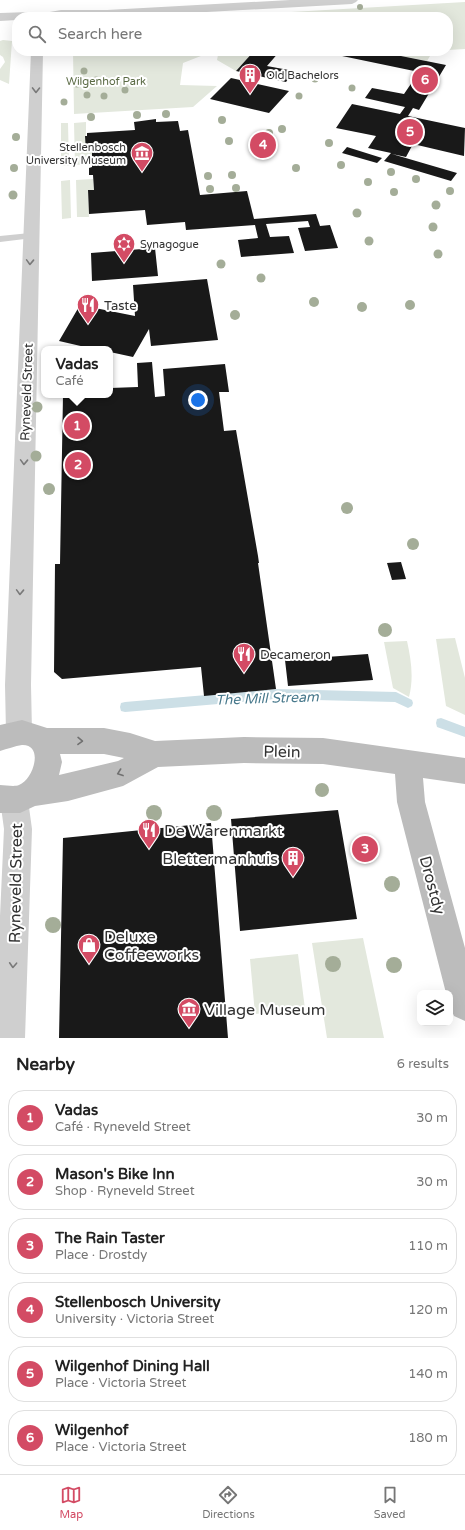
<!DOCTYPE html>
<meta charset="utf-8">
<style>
:root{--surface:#fff;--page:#f6f6f6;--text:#222;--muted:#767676;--line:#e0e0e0;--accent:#d34b64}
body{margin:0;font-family:"Varela Round",sans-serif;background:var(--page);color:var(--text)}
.controls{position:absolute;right:12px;bottom:12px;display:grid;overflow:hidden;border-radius:8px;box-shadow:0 4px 16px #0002}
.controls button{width:36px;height:36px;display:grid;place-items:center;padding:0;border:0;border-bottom:1px solid var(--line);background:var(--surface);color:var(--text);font:20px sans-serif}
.you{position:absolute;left:198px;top:400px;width:14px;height:14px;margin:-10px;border:3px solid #fff;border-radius:50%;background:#1a73e8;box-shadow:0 0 0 6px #1a73e833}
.badge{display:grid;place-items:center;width:26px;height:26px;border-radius:50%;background:var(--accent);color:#fff;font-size:13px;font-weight:700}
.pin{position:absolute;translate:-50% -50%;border:2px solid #fff;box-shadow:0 1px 4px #0006}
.popup{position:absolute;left:41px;top:346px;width:72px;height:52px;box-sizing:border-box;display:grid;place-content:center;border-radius:8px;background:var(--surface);filter:drop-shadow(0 1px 3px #0005);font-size:13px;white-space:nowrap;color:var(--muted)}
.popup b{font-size:15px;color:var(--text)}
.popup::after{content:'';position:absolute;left:50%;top:100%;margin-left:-8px;border:8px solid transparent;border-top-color:var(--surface)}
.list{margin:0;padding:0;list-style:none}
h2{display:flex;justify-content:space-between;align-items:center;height:52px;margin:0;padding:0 16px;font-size:17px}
h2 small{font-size:13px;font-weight:400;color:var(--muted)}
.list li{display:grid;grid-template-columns:26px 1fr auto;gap:12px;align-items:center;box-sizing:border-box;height:56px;margin:0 8px 8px;padding:0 8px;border:1px solid var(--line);border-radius:16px}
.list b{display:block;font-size:15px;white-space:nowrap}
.list p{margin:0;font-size:13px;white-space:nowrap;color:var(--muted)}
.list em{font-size:13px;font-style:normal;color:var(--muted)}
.icon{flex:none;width:22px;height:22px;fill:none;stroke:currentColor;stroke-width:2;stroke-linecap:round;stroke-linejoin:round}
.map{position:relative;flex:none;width:465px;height:1038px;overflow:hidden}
.search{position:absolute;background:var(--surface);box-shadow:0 4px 16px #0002;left:12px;right:12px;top:12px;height:44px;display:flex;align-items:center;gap:10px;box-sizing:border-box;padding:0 14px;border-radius:16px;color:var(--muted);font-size:15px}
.sheet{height:436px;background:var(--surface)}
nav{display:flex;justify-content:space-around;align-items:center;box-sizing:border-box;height:56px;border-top:1px solid var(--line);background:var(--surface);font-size:11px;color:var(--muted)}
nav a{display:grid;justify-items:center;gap:2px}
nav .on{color:var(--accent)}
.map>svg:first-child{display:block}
</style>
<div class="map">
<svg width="465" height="1038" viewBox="0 0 465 1038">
<rect width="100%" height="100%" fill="#fff"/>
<!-- green -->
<path fill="#e3e8dd" d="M465 2V49L448 50V17H246L256 14Z
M3 40 12 41 9 84 0 80V69L5 62 3 57 0 55V41Z
M73 51H208L206 54 183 63 180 85 217 86 193 107 74 114Z
M221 51H254L236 71 217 60 218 55Z
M376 51H436H433L427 61Z
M86 122V152H92V164L75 165 74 123Z
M61 123H68L69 166H61Z
M93 179 94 190H88L89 217H77L76 180Z
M70 180 71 218 62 219 61 181Z
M455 638 465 678V715L446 706 436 639Z
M407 641C411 659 414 678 409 697L393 688 384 642Z
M363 938 384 1038H327L312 943Z
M298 954 305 1009 255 1014 250 959Z"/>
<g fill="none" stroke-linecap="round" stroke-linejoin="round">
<!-- stream -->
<path fill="#ccdfe6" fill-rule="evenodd" d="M276 689 396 692 412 700 413 703 412 706 408 708 395 702 276 699 125 712 121 711 120 707 121 703 125 702Z
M441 718 465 727V737L437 727 436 723 437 719Z"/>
</g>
<!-- building -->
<path fill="#191919" d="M254 51H280L267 66 294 71 286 82 236 71Z
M318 51H376L446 65 419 110 413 108 408 116 465 128 464 156 413 144 406 157 392 154 457 173 451 181 384 161 391 153 368 148 376 136 336 128 352 104 400 114 405 107 365 98 372 88 404 94 419 72Z
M231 78 289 91 269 113 210 99Z
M156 119V122L178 121 180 131 188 130 200 195 247 191 254 219 316 214 320 226 330 225 338 248 305 251 298 228 310 227 308 221 266 224 270 237 289 236 294 253 241 257 238 240 258 238 255 225 186 230 185 222 147 225 145 210 89 214 88 190H94L93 175H89V168L92 167V152H86L85 136H87V133L135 130 134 122Z
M347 147 382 158 377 163 342 153Z
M155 248 158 276 92 281 91 253Z
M207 279 218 340 151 346 149 329 133 357 110 352V349H84L85 347 59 341 80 305 135 316 133 285Z
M152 362 155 397 165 396 163 369 225 364 229 392H219L224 431 236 430 258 556 259 563H258L276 689 204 696 201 667 62 679 54 672 55 564H60L63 395H110V388L138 387 137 363Z
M401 562 406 579 392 580 387 563Z
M368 654 373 680 288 686 285 660Z
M338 810 357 919 240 931 231 819Z
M211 823 228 1038H59L63 838Z"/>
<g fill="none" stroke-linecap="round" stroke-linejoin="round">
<!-- lane -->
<path fill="#cfcfcf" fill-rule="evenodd" d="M30 233 33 234 35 236 33 238 0 242V236Z"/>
<!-- street -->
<path fill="#cfcfcf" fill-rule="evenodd" d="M290 0H358L356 2 352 4 117 17 42 16 44 13 61 10H107Z
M30 12 34 13 35 17H17V20L0 21V13Z
M31 51H43L31 685 32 732 28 741 19 745 10 741 6 732 5 685Z
M14 786 24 790 28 800 32 829 25 1038H0V916L4 829 0 800 4 790Z"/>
<!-- secondary -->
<path fill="#bcbcbc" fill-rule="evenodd" d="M22 720 47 728H104L130 733 155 741 244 737 323 738 465 758V784L423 778 425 802 465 948V1021L454 1016 450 1007V993H446L397 802 395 774 323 764 244 763 158 767 123 786 68 801 35 806 20 813H0V785C6 785 14 787 19 785 34 779 44 744 22 745 15 746 7 749 0 751V725ZM60 754H104L124 758 118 761 59 775 62 762Z"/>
</g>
<!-- trees -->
<g fill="#a4ad98">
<circle cx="360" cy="7" r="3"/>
<circle cx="84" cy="71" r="3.5"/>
<circle cx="315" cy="79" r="3.5"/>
<circle cx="96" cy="80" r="3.5"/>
<circle cx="77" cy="84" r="3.5"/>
<circle cx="352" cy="88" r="3.5"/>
<circle cx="125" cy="90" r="3.5"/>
<circle cx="87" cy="95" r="3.5"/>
<circle cx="104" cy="96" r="3.5"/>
<circle cx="299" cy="96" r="3.5"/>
<circle cx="64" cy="102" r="3.5"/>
<circle cx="166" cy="114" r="4"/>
<circle cx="137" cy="115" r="4"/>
<circle cx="91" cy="117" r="4"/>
<circle cx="222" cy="120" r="4"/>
<circle cx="282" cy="129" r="4"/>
<circle cx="269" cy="133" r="4"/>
<circle cx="16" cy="137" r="4"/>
<circle cx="229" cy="141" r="4"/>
<circle cx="329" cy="143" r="4"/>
<circle cx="341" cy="165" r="4"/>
<circle cx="14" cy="168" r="4"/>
<circle cx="296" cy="168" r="4"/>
<circle cx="391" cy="172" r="4"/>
<circle cx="232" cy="175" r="4"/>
<circle cx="208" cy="176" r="4"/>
<circle cx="416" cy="179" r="4"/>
<circle cx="368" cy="182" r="4"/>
<circle cx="236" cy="188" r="4"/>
<circle cx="210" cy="189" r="4"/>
<circle cx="450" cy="191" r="4"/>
<circle cx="394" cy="192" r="4"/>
<circle cx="13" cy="195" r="4.5"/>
<circle cx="436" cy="205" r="4.5"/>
<circle cx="357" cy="213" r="4.5"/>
<circle cx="433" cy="227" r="4.5"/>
<circle cx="369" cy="241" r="4.5"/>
<circle cx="438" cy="254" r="4.5"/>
<circle cx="221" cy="264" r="4.5"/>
<circle cx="261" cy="278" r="4.5"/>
<circle cx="314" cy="302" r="5"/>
<circle cx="410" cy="305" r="5"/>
<circle cx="362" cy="307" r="5"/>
<circle cx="235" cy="315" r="5"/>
<circle cx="37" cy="407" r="5.5"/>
<circle cx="36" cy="456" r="5.5"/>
<circle cx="49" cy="489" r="6"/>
<circle cx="347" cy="508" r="6"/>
<circle cx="413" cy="544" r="6"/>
<circle cx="385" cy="630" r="7"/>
<circle cx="322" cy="790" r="7"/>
<circle cx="154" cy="813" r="8"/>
<circle cx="214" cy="813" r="8"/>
<circle cx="392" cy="884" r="8"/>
<circle cx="53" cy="925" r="8"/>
<circle cx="333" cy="964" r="8"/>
<circle cx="394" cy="965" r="8"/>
</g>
<!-- one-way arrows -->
<defs><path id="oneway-chevron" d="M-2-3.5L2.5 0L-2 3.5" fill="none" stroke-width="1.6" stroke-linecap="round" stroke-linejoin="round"/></defs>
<g stroke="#797979">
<use href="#oneway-chevron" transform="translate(36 90) rotate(91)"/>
<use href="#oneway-chevron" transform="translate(30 262) rotate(92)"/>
<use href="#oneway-chevron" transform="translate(24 462) rotate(92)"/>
<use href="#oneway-chevron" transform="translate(20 592) rotate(92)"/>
<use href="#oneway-chevron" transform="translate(13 965) rotate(93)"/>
</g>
<g stroke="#707070">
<use href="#oneway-chevron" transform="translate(80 741) rotate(1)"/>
<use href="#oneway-chevron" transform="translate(120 773) rotate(160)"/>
</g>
<!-- icons -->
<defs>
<g id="building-pin" transform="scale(1.15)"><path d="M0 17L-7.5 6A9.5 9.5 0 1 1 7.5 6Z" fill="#d34b64" stroke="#fff"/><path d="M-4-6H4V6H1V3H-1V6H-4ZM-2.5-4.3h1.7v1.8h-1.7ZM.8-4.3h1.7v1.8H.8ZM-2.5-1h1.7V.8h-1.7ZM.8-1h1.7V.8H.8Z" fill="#fff"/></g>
<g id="museum-pin" transform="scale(1.15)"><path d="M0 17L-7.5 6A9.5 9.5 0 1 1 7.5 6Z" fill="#d34b64" stroke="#fff"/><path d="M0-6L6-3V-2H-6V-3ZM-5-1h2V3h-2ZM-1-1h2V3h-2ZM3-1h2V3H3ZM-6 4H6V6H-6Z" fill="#fff"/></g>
<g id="synagogue-pin" transform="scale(1.15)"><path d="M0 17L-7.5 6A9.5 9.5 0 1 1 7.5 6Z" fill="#d34b64" stroke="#fff"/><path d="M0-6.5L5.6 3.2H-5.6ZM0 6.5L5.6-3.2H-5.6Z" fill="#fff"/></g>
<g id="restaurant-pin" transform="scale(1.15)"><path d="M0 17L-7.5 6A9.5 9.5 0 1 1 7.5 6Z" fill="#d34b64" stroke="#fff"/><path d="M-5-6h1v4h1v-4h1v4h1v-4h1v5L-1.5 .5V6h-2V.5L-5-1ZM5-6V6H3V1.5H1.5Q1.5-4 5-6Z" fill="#fff"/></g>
<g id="shop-pin" transform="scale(1.15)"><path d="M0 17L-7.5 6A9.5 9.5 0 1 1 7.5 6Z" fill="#d34b64" stroke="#fff"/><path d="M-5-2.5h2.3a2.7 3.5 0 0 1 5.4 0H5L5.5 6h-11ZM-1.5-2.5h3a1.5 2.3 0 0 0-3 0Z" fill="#fff"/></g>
</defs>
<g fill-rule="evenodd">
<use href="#building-pin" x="250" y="75"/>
<use href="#museum-pin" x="142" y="153"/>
<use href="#synagogue-pin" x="124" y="244"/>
<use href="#restaurant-pin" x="88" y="305"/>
<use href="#restaurant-pin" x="244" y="654"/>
<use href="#restaurant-pin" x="149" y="830"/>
<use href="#building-pin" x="293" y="858"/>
<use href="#shop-pin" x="89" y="945"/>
<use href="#museum-pin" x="189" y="1009"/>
</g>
<g text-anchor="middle" stroke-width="4" stroke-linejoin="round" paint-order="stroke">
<!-- far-poi labels -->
<g font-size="11" fill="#323232" stroke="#fff" text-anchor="start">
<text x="266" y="79">Old Bachelors</text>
<text x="126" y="151" text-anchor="end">Stellenbosch<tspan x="126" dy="13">University Museum</tspan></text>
<text x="140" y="248">Synagogue</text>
</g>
<!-- far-park labels -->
<g font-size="11" fill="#5a6a44" stroke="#fff">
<text x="106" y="85">Wilgenhof Park</text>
</g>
<!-- poi labels -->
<g font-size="13" fill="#323232" stroke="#fff" text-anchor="start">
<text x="104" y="310">Taste</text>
<text x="260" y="659">Decameron</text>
</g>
<!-- street labels -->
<g font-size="13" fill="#323232" stroke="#fff">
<text transform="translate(26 392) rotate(-88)" y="5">Ryneveld Street</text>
</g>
<!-- water labels -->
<g font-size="14" font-style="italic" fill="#48798c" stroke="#fff">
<text transform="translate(267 698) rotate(-2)" y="5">The Mill Stream</text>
</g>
<!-- near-street labels -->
<g font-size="16" fill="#323232" stroke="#fff">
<text transform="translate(282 751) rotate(1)" y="6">Plein</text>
<text transform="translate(15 883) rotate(-89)" y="6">Ryneveld Street</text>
<text transform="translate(433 885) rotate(75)" y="6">Drostdy</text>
</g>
<!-- near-poi labels -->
<g font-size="16" fill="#323232" stroke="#fff" text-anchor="start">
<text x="164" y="836">De Warenmarkt</text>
<text x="278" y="864" text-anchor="end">Blettermanhuis</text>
<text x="104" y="942">Deluxe<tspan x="104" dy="18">Coffeeworks</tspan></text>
<text x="204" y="1015">Village Museum</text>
</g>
</g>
</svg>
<div class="controls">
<button><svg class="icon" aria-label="layers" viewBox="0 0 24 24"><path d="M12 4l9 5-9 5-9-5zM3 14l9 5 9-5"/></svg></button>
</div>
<div class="you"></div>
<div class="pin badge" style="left:77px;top:426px">1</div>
<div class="popup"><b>Vadas</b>Café</div>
<div class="pin badge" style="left:78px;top:465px">2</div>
<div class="pin badge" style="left:365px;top:849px">3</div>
<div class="pin badge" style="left:263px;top:145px">4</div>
<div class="pin badge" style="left:410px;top:132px">5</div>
<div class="pin badge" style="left:425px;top:80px">6</div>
<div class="search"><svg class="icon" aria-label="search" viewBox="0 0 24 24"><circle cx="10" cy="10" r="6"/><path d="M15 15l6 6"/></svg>Search here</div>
</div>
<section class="sheet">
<h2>Nearby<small>6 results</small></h2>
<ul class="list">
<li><span class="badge">1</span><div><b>Vadas</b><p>Café · Ryneveld Street</p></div><em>30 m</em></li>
<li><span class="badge">2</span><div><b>Mason's Bike Inn</b><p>Shop · Ryneveld Street</p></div><em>30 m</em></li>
<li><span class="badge">3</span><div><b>The Rain Taster</b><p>Place · Drostdy</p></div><em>110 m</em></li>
<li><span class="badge">4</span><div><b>Stellenbosch University</b><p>University · Victoria Street</p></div><em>120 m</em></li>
<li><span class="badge">5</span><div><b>Wilgenhof Dining Hall</b><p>Place · Victoria Street</p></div><em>140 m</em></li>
<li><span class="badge">6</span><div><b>Wilgenhof</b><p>Place · Victoria Street</p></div><em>180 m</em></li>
</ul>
</section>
<nav>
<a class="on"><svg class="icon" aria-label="map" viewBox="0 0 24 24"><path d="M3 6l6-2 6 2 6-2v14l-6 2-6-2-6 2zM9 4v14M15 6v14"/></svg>Map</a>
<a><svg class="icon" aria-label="directions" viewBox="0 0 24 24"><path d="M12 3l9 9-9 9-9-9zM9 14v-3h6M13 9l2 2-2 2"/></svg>Directions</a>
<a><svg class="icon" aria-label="saved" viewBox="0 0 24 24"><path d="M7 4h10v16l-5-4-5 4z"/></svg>Saved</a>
</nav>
